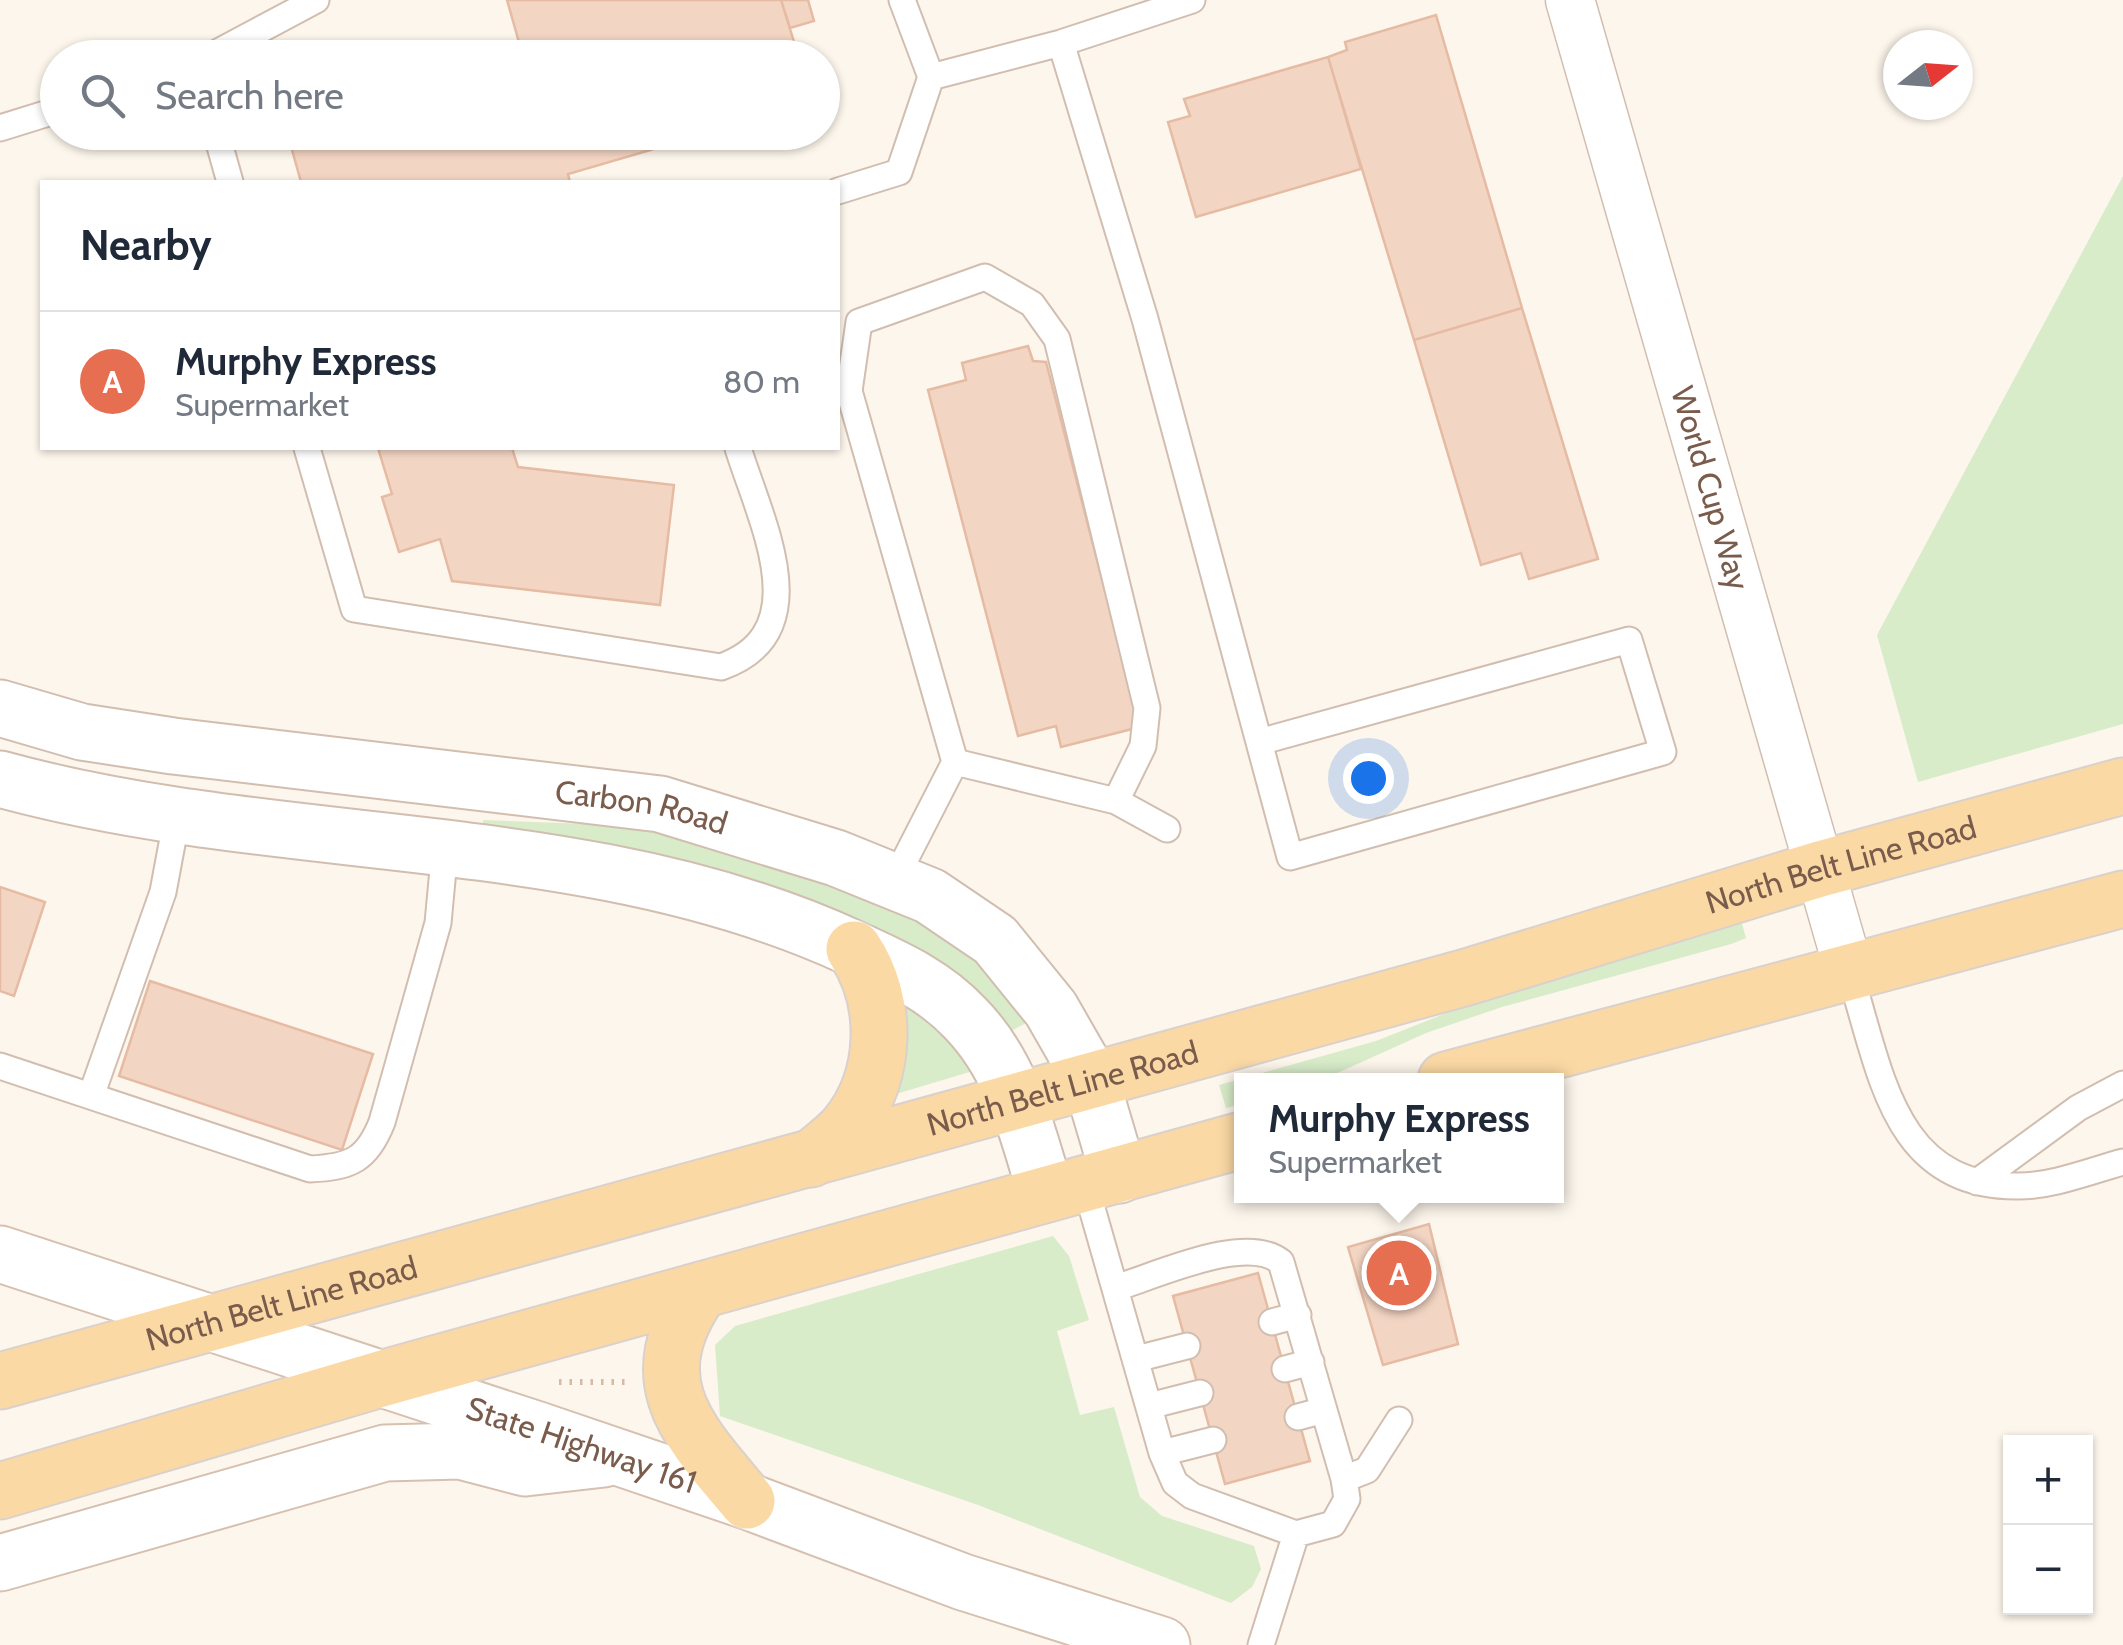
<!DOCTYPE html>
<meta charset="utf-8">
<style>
:root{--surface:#fff;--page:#f6f6f7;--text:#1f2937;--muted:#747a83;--line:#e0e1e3;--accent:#e76f51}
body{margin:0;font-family:Cabin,sans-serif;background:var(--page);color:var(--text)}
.controls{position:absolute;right:30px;bottom:30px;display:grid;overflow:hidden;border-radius:0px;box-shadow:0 2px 8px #0004}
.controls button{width:90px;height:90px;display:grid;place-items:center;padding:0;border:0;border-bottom:2px solid var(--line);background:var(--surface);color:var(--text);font:50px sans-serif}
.compass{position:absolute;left:1883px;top:30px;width:90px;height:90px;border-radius:50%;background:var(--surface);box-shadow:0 2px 8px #0004;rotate:73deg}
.you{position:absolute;left:1368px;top:778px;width:35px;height:35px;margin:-25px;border:8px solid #fff;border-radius:50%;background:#1a73e8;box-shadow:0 0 0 15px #1a73e833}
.badge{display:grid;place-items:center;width:65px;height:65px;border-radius:50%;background:var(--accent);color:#fff;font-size:32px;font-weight:700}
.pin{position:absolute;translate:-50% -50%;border:5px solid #fff;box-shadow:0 2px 10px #0006}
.popup{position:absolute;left:1234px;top:1073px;width:330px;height:130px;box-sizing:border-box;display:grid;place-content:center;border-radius:0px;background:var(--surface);filter:drop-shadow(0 2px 8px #0005);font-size:32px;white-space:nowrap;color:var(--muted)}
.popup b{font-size:38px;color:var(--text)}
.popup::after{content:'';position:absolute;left:50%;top:100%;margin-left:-20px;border:20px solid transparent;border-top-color:var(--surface)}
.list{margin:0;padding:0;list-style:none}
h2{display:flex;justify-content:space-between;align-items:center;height:130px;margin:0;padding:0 40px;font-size:42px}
h2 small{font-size:32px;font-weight:400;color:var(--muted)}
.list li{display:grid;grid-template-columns:65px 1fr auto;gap:30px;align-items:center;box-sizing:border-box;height:140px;padding:0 40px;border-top:2px solid var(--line)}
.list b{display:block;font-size:38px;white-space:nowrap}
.list p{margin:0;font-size:32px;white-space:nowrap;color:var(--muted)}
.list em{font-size:32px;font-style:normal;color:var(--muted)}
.icon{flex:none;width:55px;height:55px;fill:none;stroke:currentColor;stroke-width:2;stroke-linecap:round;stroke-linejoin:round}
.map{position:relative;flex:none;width:2123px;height:1645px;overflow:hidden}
.search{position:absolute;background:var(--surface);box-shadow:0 2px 8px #0004;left:40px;top:40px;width:800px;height:110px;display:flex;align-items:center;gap:25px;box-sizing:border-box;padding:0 35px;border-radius:55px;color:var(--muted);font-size:38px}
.panel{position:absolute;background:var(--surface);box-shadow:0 2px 8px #0004;left:40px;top:180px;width:800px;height:270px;border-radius:0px}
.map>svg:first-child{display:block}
</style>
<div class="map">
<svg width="2123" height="1645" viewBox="0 0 2123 1645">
<rect width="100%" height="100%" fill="#fdf6ec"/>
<!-- green -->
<path fill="#d8ecc9" d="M2123 176V724L1918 782 1877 635Z
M483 820 639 826 712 839 919 915 982 955 1028 1022 1011 1031C984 1008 967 977 935 958 910 942 879 931 852 919 732 869 611 848 483 831Z
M1741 920 1746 938 1731 944 1502 1007 1426 1033 1322 1080H1242L1241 1104 1226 1108 1219 1085 1376 1041 1525 982Z
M903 992 935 1013 973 1071 896 1094 908 1027Z
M1053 1236 1069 1256 1089 1320 1057 1331 1080 1415 1114 1407 1140 1497 1162 1516 1254 1546 1261 1569 1252 1587 1231 1603 978 1505 720 1416 715 1345 735 1326Z"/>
<!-- building -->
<path fill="#f3d5c3" stroke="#e6bba3" stroke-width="2.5" d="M507 0H781L799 58H506L522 53Z
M781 0H808L814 21 790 28Z
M1436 15 1522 308 1414 340 1328 57 1347 50 1345 42Z
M1328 57 1361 169 1196 217 1168 122 1190 116 1184 99Z
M287 132H712L568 174 570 182H301Z
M1522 308 1598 559 1529 579 1521 553 1481 565 1414 340Z
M1028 346 1033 361 1046 362 1140 727 1061 747 1056 726 1018 736 928 390 966 380 962 363Z
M378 448H512L518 467 674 485 660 605 452 581 440 539 399 552 382 497 392 494Z
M0 887 45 902 14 996 0 991Z
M150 981 373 1054 342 1150 119 1076Z
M1429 1224 1458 1344 1383 1365 1348 1247Z
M1258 1273 1310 1461 1225 1484 1173 1296Z"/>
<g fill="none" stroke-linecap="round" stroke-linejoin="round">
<!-- service casing -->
<g stroke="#d1beb0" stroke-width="29">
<path id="service" d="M902 0 931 77 1061 43 1192 0
M1061 43 1145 319 1290 857 1663 752 1629 640 1259 742
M207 58 316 0
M0 128 58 110
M216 132 230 182
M838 191 899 172 931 77
M307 448 354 609 721 667C820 632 760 520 738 448
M1116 801 1167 829
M894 881 955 762 849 391 859 322 985 277 1032 304 1057 339 1147 708 1143 746 1116 801 955 762
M1850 974C1881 1070 1892 1188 2019 1186 2053 1186 2090 1171 2123 1162
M0 1066 310 1169C351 1167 367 1160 382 1122L438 923 445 848
M91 1096 163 892 177 817
M1977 1182 2078 1108 2123 1084
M1085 1184 1162 1453 1175 1483 1192 1496 1296 1534 1333 1524 1347 1499 1344 1479 1281 1262C1246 1233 1156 1276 1115 1288
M1272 1322 1298 1315
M1136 1359 1187 1346
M1285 1369 1311 1362
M1149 1406 1200 1393
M1298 1417 1324 1410
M1162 1453 1213 1440
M1344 1479 1367 1470 1399 1420
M1261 1645 1296 1534"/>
</g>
<!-- minor casing -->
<g stroke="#d1beb0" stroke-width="51">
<g id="minor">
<path id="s1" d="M1570 0 1850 974"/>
</g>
</g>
<!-- tertiary casing -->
<g stroke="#d1beb0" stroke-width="59">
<g id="tertiary">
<path id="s2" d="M0 708 82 732 173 746 660 804 836 858 930 896 995 940 1051 1009 1090 1077 1119 1175"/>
<path d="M0 779C279 856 584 825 850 947 893 967 932 983 965 1018 1013 1067 1027 1131 1046 1194"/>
</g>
</g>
<!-- secondary casing -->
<g stroke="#d6c0b0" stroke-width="59">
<g id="secondary">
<path id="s3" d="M0 1254 535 1429 747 1501 963 1582 1162 1645"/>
<path d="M0 1563 385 1453 460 1451 525 1468 604 1459"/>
</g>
</g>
<!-- primary casing -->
<g stroke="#dad1cd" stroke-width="59">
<g id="primary">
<path d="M1446 1080 2123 899"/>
<path d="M811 1159C822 1149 837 1139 847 1127 888 1076 889 1001 854 949"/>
<path d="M701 1290C637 1381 688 1431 747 1501"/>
<path id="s4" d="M0 1381 1467 977 1820 869 2123 786"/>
<path d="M0 1491 384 1378 1242 1140"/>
</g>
</g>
<!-- path -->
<path stroke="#d9b8a5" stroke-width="6" stroke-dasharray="2.5 8" stroke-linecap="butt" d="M559 1382H626"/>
<!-- service -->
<use href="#service" stroke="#fff" stroke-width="25"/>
<!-- minor -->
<use href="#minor" stroke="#fff" stroke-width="48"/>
<!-- tertiary -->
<use href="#tertiary" stroke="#fff" stroke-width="55"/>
<!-- secondary -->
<use href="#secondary" stroke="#fff" stroke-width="55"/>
<!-- primary -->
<use href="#primary" stroke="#fbd9a5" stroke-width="55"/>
</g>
<g text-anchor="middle" stroke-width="10" stroke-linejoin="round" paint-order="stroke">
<!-- street labels -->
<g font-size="32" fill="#7a5c4d" stroke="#fffaf3">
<text dy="11" stroke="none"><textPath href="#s1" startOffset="508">World Cup Way</textPath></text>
<text dy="11" stroke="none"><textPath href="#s2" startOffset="650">Carbon Road</textPath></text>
<text dy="11" stroke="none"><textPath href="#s4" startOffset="1912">North Belt Line Road</textPath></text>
<text dy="11" stroke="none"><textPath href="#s4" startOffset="1102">North Belt Line Road</textPath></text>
<text dy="11" stroke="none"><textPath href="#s4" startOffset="292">North Belt Line Road</textPath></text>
<text dy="11" stroke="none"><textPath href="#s3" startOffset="612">State Highway 161</textPath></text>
</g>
</g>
</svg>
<div class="controls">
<button>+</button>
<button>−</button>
</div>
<svg class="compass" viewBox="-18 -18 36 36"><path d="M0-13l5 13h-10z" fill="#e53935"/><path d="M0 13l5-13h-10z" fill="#747a83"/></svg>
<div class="you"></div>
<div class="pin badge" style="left:1399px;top:1273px">A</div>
<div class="popup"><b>Murphy Express</b>Supermarket</div>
<div class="search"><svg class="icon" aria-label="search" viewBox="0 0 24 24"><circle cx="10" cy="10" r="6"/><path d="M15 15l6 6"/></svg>Search here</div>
<section class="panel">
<h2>Nearby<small></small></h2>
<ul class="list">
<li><span class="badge">A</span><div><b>Murphy Express</b><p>Supermarket</p></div><em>80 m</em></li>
</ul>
</section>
</div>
